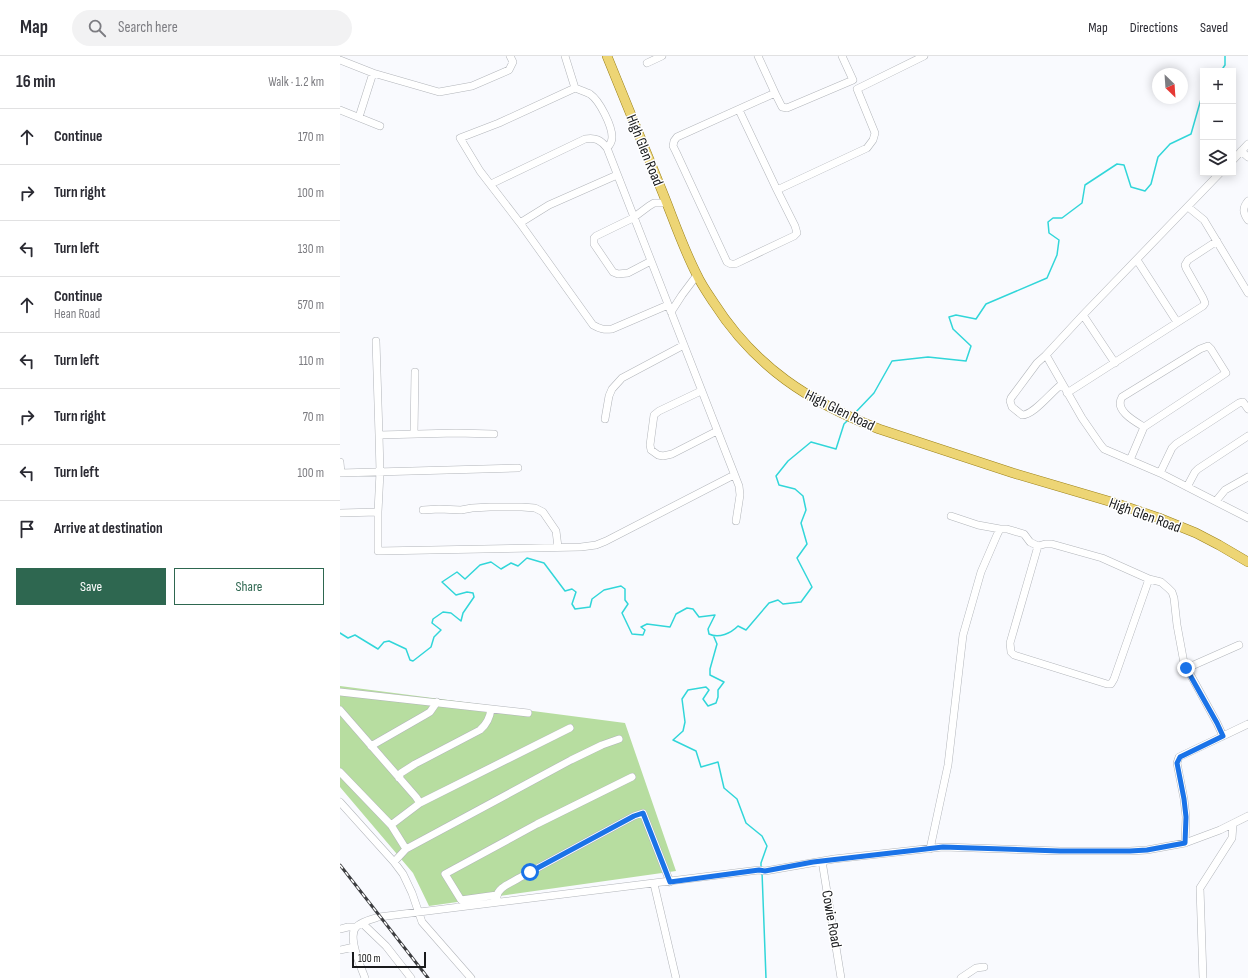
<!DOCTYPE html>
<meta charset="utf-8">
<style>
:root{--surface:#fff;--page:#f2f2f3;--text:#2b2b33;--muted:#7c7c81;--line:#e1e1e2;--accent:#2e6750}
body{margin:0;font-family:"Sofia Sans Condensed",sans-serif;background:var(--page);color:var(--text)}
.controls{position:absolute;right:12px;top:12px;display:grid;overflow:hidden;border-radius:0px;box-shadow:0 2px 10px #0003}
.controls button{width:36px;height:36px;display:grid;place-items:center;padding:0;border:0;border-bottom:1px solid var(--line);background:var(--surface);color:var(--text);font:20px sans-serif}
.compass{position:absolute;left:812px;top:12px;width:36px;height:36px;border-radius:50%;background:var(--surface);box-shadow:0 2px 10px #0003;rotate:155deg}
.scale{position:absolute;left:12px;bottom:10px;width:74px;box-sizing:border-box;padding-left:4px;border:2px solid #191a1c;border-top:0;font-size:11px;line-height:14px;white-space:nowrap;color:#191a1c;-webkit-text-stroke:3px #fff;paint-order:stroke}
.stop{position:absolute;width:12px;height:12px;margin:-9px;border:3px solid #1a73e8;border-radius:50%;background:#fff}
.stop.end{background:#1a73e8;border-color:#fff;box-shadow:0 1px 4px #0008}
.list{margin:0;padding:0;list-style:none}
h2{display:flex;justify-content:space-between;align-items:center;height:52px;margin:0;padding:0 16px;font-size:17px}
h2 small{font-size:13px;font-weight:400;color:var(--muted)}
.list li{display:grid;grid-template-columns:26px 1fr auto;gap:12px;align-items:center;box-sizing:border-box;height:56px;padding:0 16px;border-top:1px solid var(--line)}
.list b{display:block;font-size:15px;white-space:nowrap}
.list p{margin:0;font-size:13px;white-space:nowrap;color:var(--muted)}
.list em{font-size:13px;font-style:normal;color:var(--muted)}
.actions{display:flex;gap:8px;padding:12px 16px}
.actions a{flex:1;padding:9px 0;border:1px solid var(--accent);border-radius:0px;text-align:center;font-size:14px;color:var(--accent)}
.actions .main{background:var(--accent);color:#fff}
.icon{flex:none;width:22px;height:22px;fill:none;stroke:currentColor;stroke-width:2;stroke-linecap:round;stroke-linejoin:round}
.map{position:relative;flex:none;width:908px;height:922px;overflow:hidden}
header{display:flex;align-items:center;gap:24px;box-sizing:border-box;height:56px;padding:0 20px;background:var(--surface);border-bottom:1px solid var(--line)}
header strong{font-size:19px}
nav{display:flex;gap:22px;margin-inline-start:auto;font-size:14px}
.search{width:280px;height:36px;background:var(--page);display:flex;align-items:center;gap:10px;box-sizing:border-box;padding:0 14px;border-radius:22px;color:var(--muted);font-size:15px}
main{display:flex}
aside{flex:1;background:var(--surface)}
.map>svg:first-child{display:block}
</style>
<header>
<strong>Map</strong>
<div class="search"><svg class="icon" aria-label="search" viewBox="0 0 24 24"><circle cx="10" cy="10" r="6"/><path d="M15 15l6 6"/></svg>Search here</div>
<nav><a>Map</a><a>Directions</a><a>Saved</a></nav>
</header>
<main>
<aside>
<h2>16 min<small>Walk · 1.2 km</small></h2>
<ul class="list">
<li><svg class="icon" aria-label="ahead" viewBox="0 0 24 24"><path d="M12 20V5M6 11l6-6 6 6"/></svg><div><b>Continue</b></div><em>170 m</em></li>
<li><svg class="icon" aria-label="right" viewBox="0 0 24 24"><path d="M7 20v-9h11M14 6l5 5-5 5"/></svg><div><b>Turn right</b></div><em>100 m</em></li>
<li><svg class="icon" aria-label="left" viewBox="0 0 24 24"><path d="M17 20v-9H6M10 6l-5 5 5 5"/></svg><div><b>Turn left</b></div><em>130 m</em></li>
<li><svg class="icon" aria-label="ahead" viewBox="0 0 24 24"><path d="M12 20V5M6 11l6-6 6 6"/></svg><div><b>Continue</b><p>Hean Road</p></div><em>570 m</em></li>
<li><svg class="icon" aria-label="left" viewBox="0 0 24 24"><path d="M17 20v-9H6M10 6l-5 5 5 5"/></svg><div><b>Turn left</b></div><em>110 m</em></li>
<li><svg class="icon" aria-label="right" viewBox="0 0 24 24"><path d="M7 20v-9h11M14 6l5 5-5 5"/></svg><div><b>Turn right</b></div><em>70 m</em></li>
<li><svg class="icon" aria-label="left" viewBox="0 0 24 24"><path d="M17 20v-9H6M10 6l-5 5 5 5"/></svg><div><b>Turn left</b></div><em>100 m</em></li>
<li><svg class="icon" aria-label="arrive" viewBox="0 0 24 24"><path d="M6 21V4h12l-3 4 3 4H6"/></svg><div><b>Arrive at destination</b></div></li>
</ul>
<div class="actions"><a class="main">Save</a><a>Share</a></div>
</aside>
<div class="map">
<svg width="908" height="922" viewBox="0 0 908 922">
<rect width="100%" height="100%" fill="#f9fafe"/>
<!-- green -->
<path fill="#b7dda0" d="M0 630 285 667 336 815 89 850 73 817 0 731Z"/>
<g fill="none" stroke-linecap="round" stroke-linejoin="round">
<!-- stream -->
<path stroke="#31d6d9" stroke-width="1.5" d="M881 15 885 9V0
M513 359 534 337 552 305 588 301 626 305 631 290 613 273 609 261 616 259 636 263 646 248 707 222 717 199 719 184 709 177 708 166 713 162H722L742 147 745 129 777 108 784 109 791 131 805 135 811 128 818 101 830 88 851 78 863 36
M0 577 8 582 15 579 38 593 44 586 49 585 66 593 70 604 73 605 91 591 94 581 101 574 92 567 93 563 103 556 111 557 121 565 123 557 134 541 133 537 127 536 116 539 102 526 117 516 125 523 140 509 151 506 161 513 171 507 178 510 187 502 204 507 225 535 232 533 236 536 232 548 235 553 250 551 252 543 264 534 281 530 285 533V544L288 548 282 557 292 578 303 579 305 574 301 571 307 568 330 571 336 558 347 552 353 553 359 561 375 559 368 573 369 578C379 583 391 577 398 570L406 574 429 547 438 544 443 548 461 546 472 531 457 502 467 488 461 467 466 454 463 440 455 433 439 429 436 420 448 405 471 386 496 393 504 368 509 363
M374 581 377 588 370 613V619L384 626 378 634V641L376 647 368 650 363 643 369 634 366 631 348 634 342 643 345 666 343 675 333 684 356 695 361 711 378 706 384 732 397 743 406 767 422 780 427 790 421 807V812
M422 816 426 922"/>
<!-- minor casing -->
<g stroke="#b2b5ba" stroke-width="8">
<path id="minor" d="M225 0 235 32
M418 0 435 37
M502 0 513 24 447 52 442 51 435 37 337 81 334 85 333 90 336 96 387 206 391 208H395L454 180 457 177 455 170 437 134 527 92 533 84 535 77 517 33 584 0
M0 4 33 17 99 36 132 30 169 14 173 6 170 0
M307 7 322 0
M0 54 40 70
M399 54 437 134
M19 61 33 17
M267 92C270 89 272 86 272 81 272 70 260 45 250 38 246 36 240 34 235 32L159 67 120 82 140 115 180 167 253 269C260 273 264 274 272 273L328 249
M901 95 908 101
M893 104 908 88
M880 117 743 259 706 299 742 362 760 388 764 393 820 417 908 462
M151 128 245 83C255 81 261 84 267 92L399 430 400 439 396 465
M908 145C902 152 903 157 908 164
M848 151 864 164 908 237
M180 167 209 149 277 119
M797 204 837 266
M311 205 288 217 278 218 273 216 254 188V182L256 180 293 162 309 150 314 147H327
M331 256 342 239 357 219
M743 259 775 307
M36 285 39 379
M706 299 697 307 671 342 670 345 672 351 682 359C694 359 711 336 722 328
M361 335 319 355 314 359 310 389 311 394 318 399 323 400 332 398 377 375
M727 337 863 250 865 247 863 242 846 212 845 209 848 204 877 185
M265 363 269 340 272 333 282 322 344 289
M74 378 75 316
M790 404 804 371 886 317 871 293 868 290 860 293 782 341C774 354 794 365 804 371
M0 406 1 417
M0 417 178 412
M820 417 832 392 836 388 899 347 903 346 908 353
M847 431 855 416 858 413 908 380
M876 445 885 434 908 421
M83 454 99 453 121 454 132 452 150 451H182L195 452 203 456 216 475 218 491
M38 456V495L241 491 256 489 266 485 394 419
M0 457 38 456 40 416 39 379 116 377 154 378
M611 460 638 469 660 473
M698 490 670 587 671 596 674 599 767 628H771L774 623 809 523
M847 612 899 589
M0 636 188 657
M0 654 76 741 80 747
M31 690 85 659 90 656 97 646
M0 716 51 769 66 793
M59 722 61 717 75 708 140 674C147 668 150 662 151 653
M0 746 54 806 63 818 72 837 82 866 131 922
M51 769 80 747 230 672
M845 787 846 761 844 743 837 707 839 701 908 668
M590 793 608 709 623 579 641 516 657 479 660 473H667L684 478 690 486 698 490 705 488H712L762 502 809 523 821 526 828 532 832 536 834 542 837 569 844 607 877 667 883 680
M482 805 501 922
M54 806 66 793 79 786 231 704 262 689 279 683
M314 828 336 922
M157 839 121 844 105 818 197 768 292 721
M157 842C156 832 171 827 179 822L294 760 303 757 330 826
M22 867 46 890 71 922
M0 873 8 871H16
M0 894 14 891
M25 922C21 911 7 881 16 871 22 865 32 863 39 861L419 814 425 815 494 803 603 791 720 795H790L807 794 845 787 880 774 908 760
M621 922 636 912 644 911
M863 922 860 832 892 782 893 768"/>
</g>
<!-- major casing -->
<g stroke="#9b811a" stroke-width="10">
<path id="major" d="M267 0C285 45 304 90 322 135 333 162 343 192 357 219 361 228 368 238 374 247 415 311 469 346 539 373L673 417 775 447 819 462 856 477 879 489 908 506"/>
</g>
<!-- minor -->
<use href="#minor" stroke="#fff" stroke-width="7"/>
<!-- major -->
<use href="#major" stroke="#edd575" stroke-width="9"/>
<!-- rail casing -->
<g stroke="#3c3d40" stroke-width="3">
<path id="rail" d="M0 809 88 922"/>
</g>
<!-- rail -->
<use href="#rail" stroke="#fff" stroke-width="1.5" stroke-dasharray="4.5" stroke-linecap="butt"/>
</g>
<g fill="none" stroke-linecap="round" stroke-linejoin="round">
<!-- route -->
<path stroke="#1a73e8" stroke-width="5" d="M190 816 294 760 303 757 330 826 419 814 425 815 473 806 603 791 720 795H790L807 794 845 787 846 761 844 743 837 707 840 701 883 680 877 667 846 612"/>
</g>
<g text-anchor="middle" stroke-width="3" stroke-linejoin="round" paint-order="stroke">
<!-- street labels -->
<g font-size="15" fill="#191a1c" stroke="#fff">
<text transform="translate(305 94) rotate(68)" y="5">High Glen Road</text>
<text transform="translate(500 354) rotate(26)" y="5">High Glen Road</text>
<text transform="translate(805 459) rotate(20)" y="5">High Glen Road</text>
<text transform="translate(492 863) rotate(80)" y="5">Cowie Road</text>
</g>
</g>
</svg>
<div class="controls">
<button>+</button>
<button>−</button>
<button><svg class="icon" aria-label="layers" viewBox="0 0 24 24"><path d="M12 4l9 5-9 5-9-5zM3 14l9 5 9-5"/></svg></button>
</div>
<svg class="compass" viewBox="-18 -18 36 36"><path d="M0-13l5 13h-10z" fill="#e53935"/><path d="M0 13l5-13h-10z" fill="#7c7c81"/></svg>
<div class="scale">100 m</div>
<div class="stop" style="left:190px;top:816px"></div>
<div class="stop end" style="left:846px;top:612px"></div>
</div>
</main>
